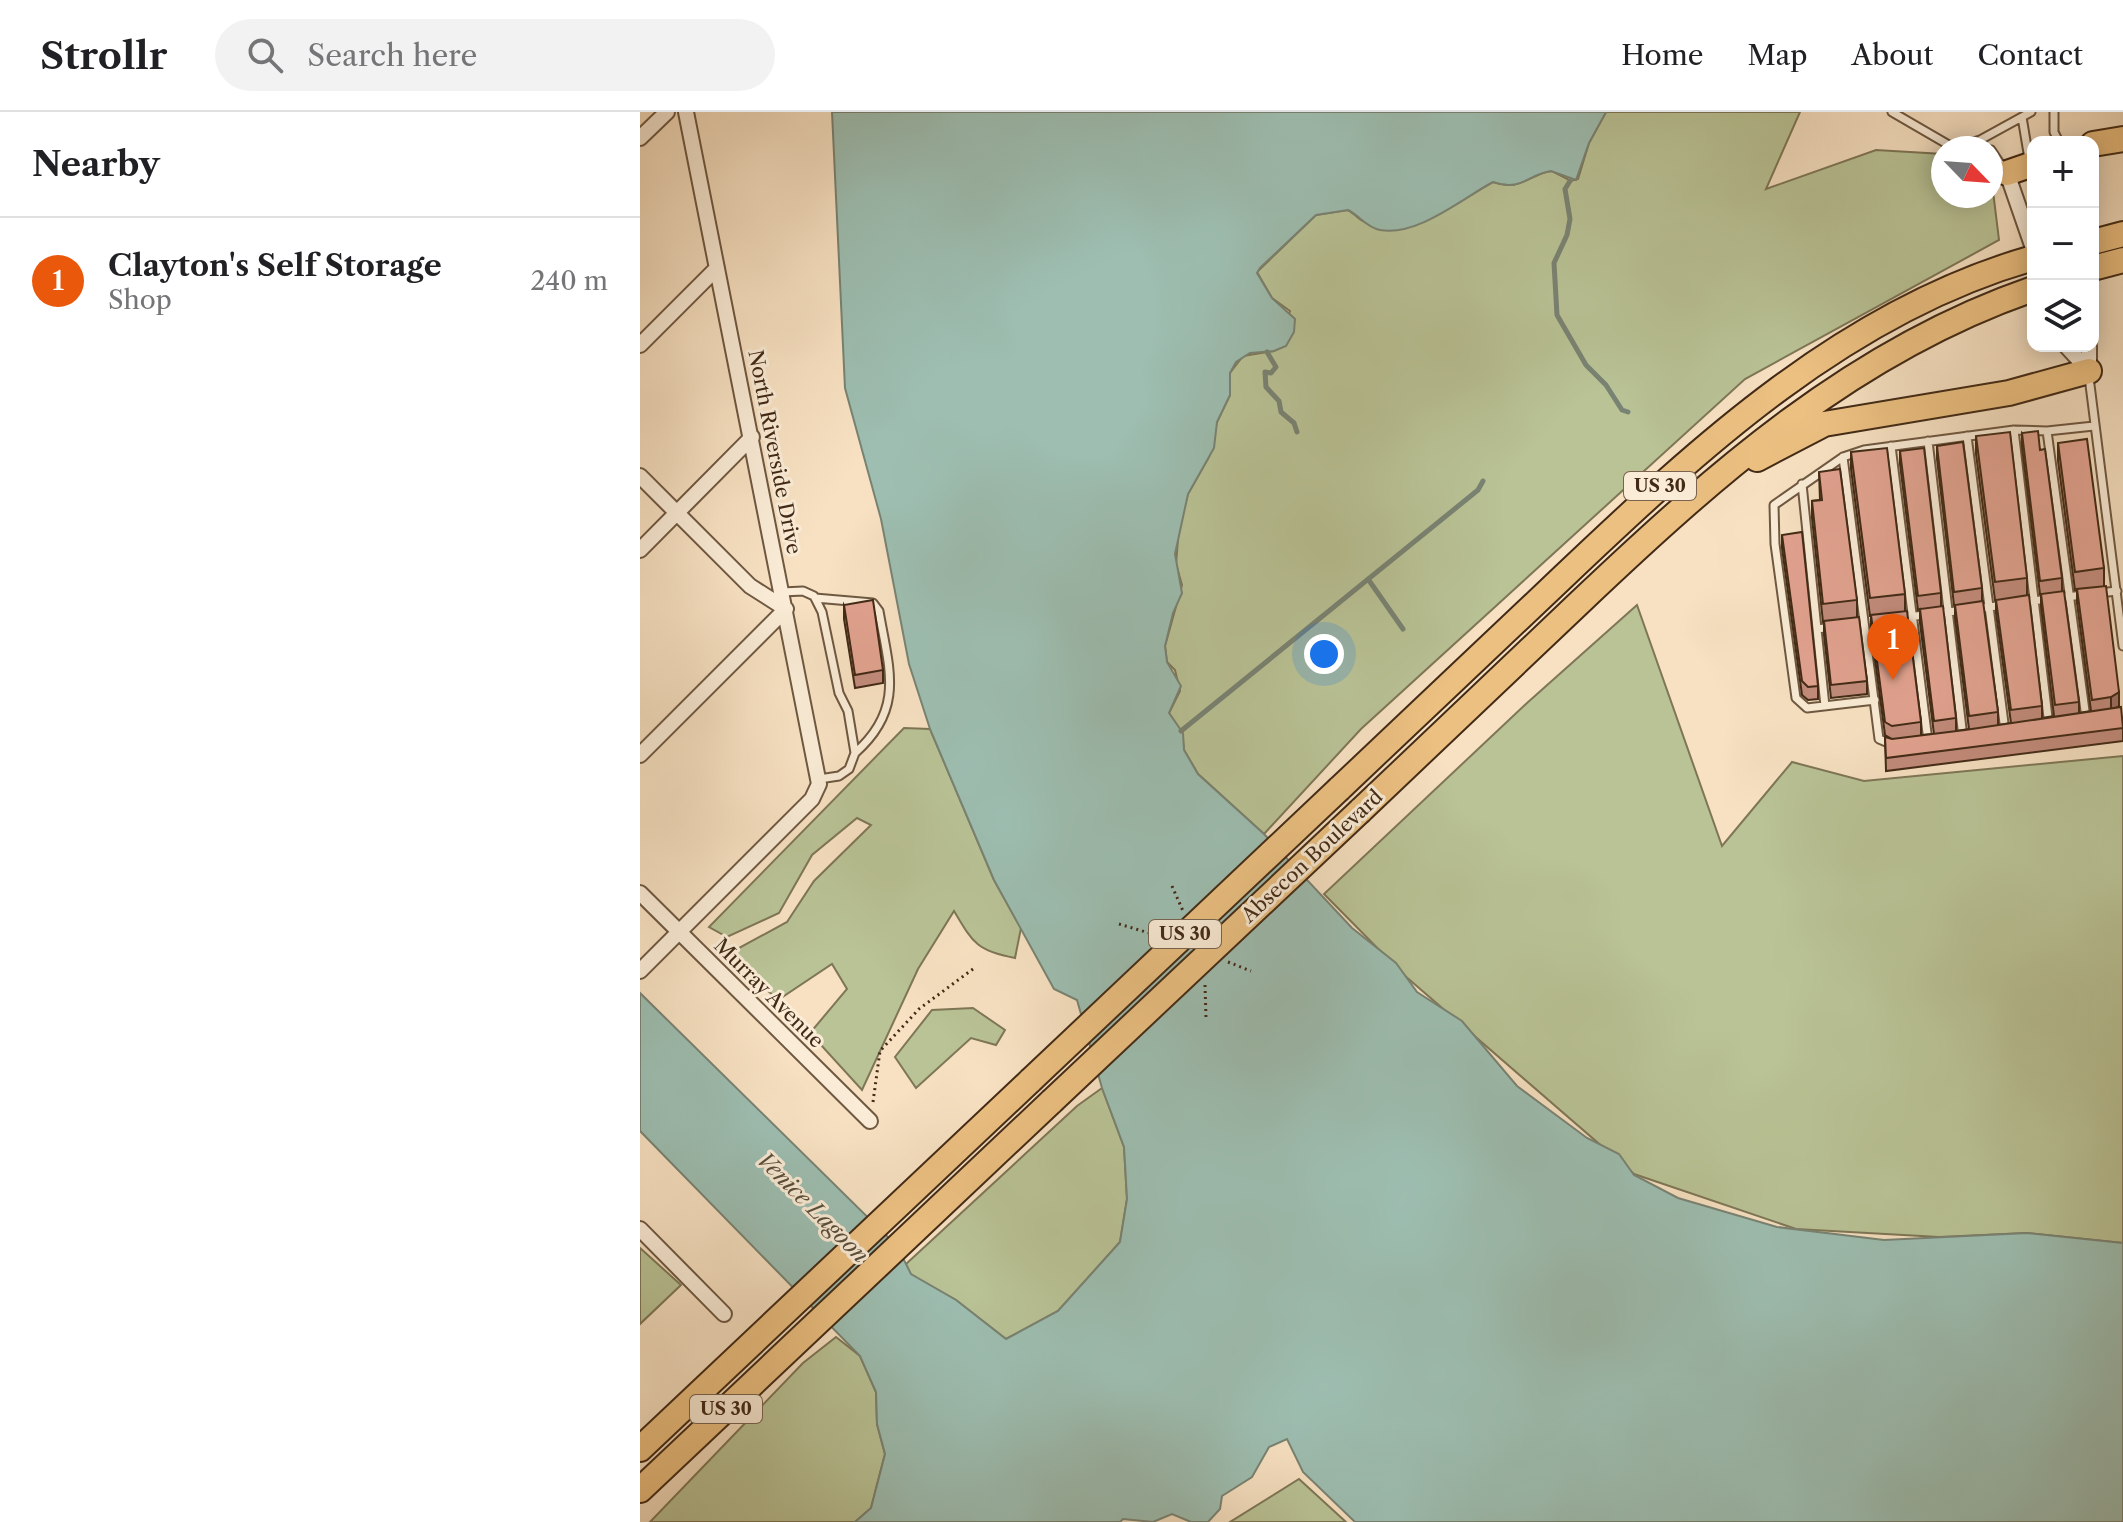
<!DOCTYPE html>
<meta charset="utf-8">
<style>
:root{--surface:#fff;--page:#f2f2f2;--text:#202124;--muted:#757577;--line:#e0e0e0;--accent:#ea580c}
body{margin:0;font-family:"Libre Caslon Text",serif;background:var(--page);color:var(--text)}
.controls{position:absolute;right:24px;top:24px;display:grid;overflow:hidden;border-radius:16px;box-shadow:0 4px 20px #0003}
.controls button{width:72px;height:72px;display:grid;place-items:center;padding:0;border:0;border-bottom:2px solid var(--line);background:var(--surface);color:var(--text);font:40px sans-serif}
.compass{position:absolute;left:1291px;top:24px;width:72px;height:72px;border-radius:50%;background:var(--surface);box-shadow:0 4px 20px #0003;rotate:115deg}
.you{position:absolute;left:684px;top:542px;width:28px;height:28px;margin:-20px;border:6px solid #fff;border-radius:50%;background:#1a73e8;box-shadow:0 0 0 12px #1a73e833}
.badge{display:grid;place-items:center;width:52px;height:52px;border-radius:50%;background:var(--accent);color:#fff;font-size:26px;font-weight:700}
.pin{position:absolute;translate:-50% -66px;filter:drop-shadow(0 2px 4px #0008)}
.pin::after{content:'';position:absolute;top:42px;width:28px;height:24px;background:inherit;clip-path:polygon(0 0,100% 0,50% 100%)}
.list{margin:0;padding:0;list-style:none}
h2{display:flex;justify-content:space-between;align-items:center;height:104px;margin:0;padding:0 32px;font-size:34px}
h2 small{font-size:26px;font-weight:400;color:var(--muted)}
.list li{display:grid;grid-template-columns:52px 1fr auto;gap:24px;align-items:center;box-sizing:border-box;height:128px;padding:0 32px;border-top:2px solid var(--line)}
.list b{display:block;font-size:30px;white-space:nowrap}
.list p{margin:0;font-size:26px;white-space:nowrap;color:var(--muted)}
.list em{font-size:26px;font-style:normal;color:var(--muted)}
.icon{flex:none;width:44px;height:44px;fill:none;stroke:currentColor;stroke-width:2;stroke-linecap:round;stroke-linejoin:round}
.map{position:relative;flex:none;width:1483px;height:1410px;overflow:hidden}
header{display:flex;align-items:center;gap:48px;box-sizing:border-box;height:112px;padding:0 40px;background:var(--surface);border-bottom:2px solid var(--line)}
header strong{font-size:38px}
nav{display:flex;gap:44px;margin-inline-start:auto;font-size:28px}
.search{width:560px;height:72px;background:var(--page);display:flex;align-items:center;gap:20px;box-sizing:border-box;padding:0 28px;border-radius:44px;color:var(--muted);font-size:30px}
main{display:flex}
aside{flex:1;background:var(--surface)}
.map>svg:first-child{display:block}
</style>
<header>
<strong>Strollr</strong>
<div class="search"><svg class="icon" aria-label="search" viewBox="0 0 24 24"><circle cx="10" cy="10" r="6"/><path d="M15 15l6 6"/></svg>Search here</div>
<nav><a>Home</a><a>Map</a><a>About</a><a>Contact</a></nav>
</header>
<main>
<aside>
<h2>Nearby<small></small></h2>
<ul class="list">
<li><span class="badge">1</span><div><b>Clayton's Self Storage</b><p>Shop</p></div><em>240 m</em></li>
</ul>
</aside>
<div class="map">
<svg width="1483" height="1410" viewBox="0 0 1483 1410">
<rect width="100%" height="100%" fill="#f7e1c2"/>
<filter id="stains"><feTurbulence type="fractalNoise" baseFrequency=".0025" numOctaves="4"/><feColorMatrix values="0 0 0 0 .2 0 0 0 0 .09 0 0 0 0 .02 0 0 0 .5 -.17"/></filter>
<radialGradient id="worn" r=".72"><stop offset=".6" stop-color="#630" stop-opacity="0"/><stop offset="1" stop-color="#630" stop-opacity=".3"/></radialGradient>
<!-- green -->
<path fill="#b9c396" stroke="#7e7656" stroke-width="2" d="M966 0H1160L1126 77 1236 38 1303 42V84H1351L1352 71 1359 128 1105 267 721 617 624 722 558 662 544 638 542 621 529 601 540 579 535 558 527 550 525 534 542 473 536 452 539 415 548 382 569 345 577 310 590 283V261L603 244 634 239 650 199 632 186 617 160 676 103 708 98C714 101 718 107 723 109 781 126 808 94 853 70 881 80 889 62 912 59L931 69 938 67 949 31Z
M997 493 1082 734 1152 650 1224 669 1483 644V1131L1387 1121 1299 1125 1156 1117 994 1062 764 863 684 782 887 591Z
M264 616 290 617 354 768 381 816 375 846C337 839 333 831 314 799L278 857 222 978 170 921 207 877 192 852 138 888 88 842 147 810 174 769 231 713 217 706 172 743 139 801 87 825 69 815Z
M333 896 365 918 356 933 331 926 276 976 255 945 292 898Z
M462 976 484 1035 487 1087 480 1130 418 1199 366 1227 316 1188 270 1162 266 1152 437 994Z
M0 1136 41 1173 0 1212Z
M196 1225 220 1244 236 1280 237 1312 245 1342 231 1396 215 1410H10L163 1251Z
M659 1367 706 1410H590Z"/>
<!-- water -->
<path fill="#9dbeb1" stroke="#798373" stroke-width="2" d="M192 0H966L949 31 936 68 911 59C888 62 882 80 853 70 823 86 777 125 740 118 726 115 720 104 708 98L676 103 620 156 617 161 632 186 655 207 654 220 646 234 634 239 610 241 596 250 590 261V283L577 310 574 336 548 382 535 442 542 481 533 501 525 534 527 550 541 574 529 601 543 621 544 638 558 662 624 722 712 816 756 851 777 880 822 909 877 974 947 1026 979 1042 994 1063 1038 1086 1137 1115 1244 1128 1387 1121 1483 1131V1410H715L663 1360 647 1327 629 1335 612 1365 582 1384 580 1397 568 1410H551L532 1402 513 1410 483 1407 480 1410H215L231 1396 245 1342 237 1312 236 1280 220 1244 0 1019V881L257 1134 271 1162 316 1188 366 1227 418 1199 480 1130 487 1087 484 1035 462 976 437 888 414 877 354 768 290 617 269 552 241 407 205 276Z"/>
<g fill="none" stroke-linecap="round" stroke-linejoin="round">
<!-- stream -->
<path stroke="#798373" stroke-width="5" d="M930 69 925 77 930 107 927 123 914 151 917 203 946 253 966 273 982 298 988 300
M627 240 636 255 631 261 625 260 626 275 639 289 641 300 654 311 657 320
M728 467 763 517
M541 619 838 378 843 369"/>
<!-- service casing -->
<g stroke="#6f5841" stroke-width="11">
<path id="service" d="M1252 0 1314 36 1340 28 1391 0
M1414 0V20L1419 30
M1382 5 1389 47
M1351 38 1365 59
M1449 265 1483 534
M1374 318 1409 614
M1407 319 1446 606
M1327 324 1365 619
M1288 329 1323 625
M1251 334 1288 629
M1203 345 1239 627 1253 633
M1162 372 1185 594
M142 480 163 479 174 484 182 500 199 581 208 599 215 641 209 657 199 664 179 667
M1459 481 1477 479
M175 486 233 491 239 499C249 557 265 597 215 641
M1383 490 1443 483
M1336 497 1363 493
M1260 506 1324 498
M1177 517 1193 515
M1235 588 1167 596 1156 586 1135 432 1134 393 1203 345 1224 338 1374 318 1407 319 1454 314"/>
</g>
<!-- minor casing -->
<g stroke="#6f5841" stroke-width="18">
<path id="minor" d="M0 26 27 0
M1367 61 1393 136
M0 233 77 156
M1426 234 1449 259
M1449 234V259
M0 364 110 474 146 497 0 643
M0 438 112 325
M0 781 230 1009
M0 859 172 687 179 672 46 0
M0 1117 84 1202"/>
</g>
<!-- trunk casing -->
<g stroke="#422a16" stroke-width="28">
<path id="trunk" d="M1453 32 1483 27
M1367 61 1393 52
M1453 130 1483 122
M1453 156 1483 148
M1117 347 1184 312 1369 281 1449 259
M699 677C774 606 848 536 923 465 1060 335 1206 199 1393 146
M720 699C793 629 866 560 939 491 1075 362 1213 239 1393 177
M0 1337 391 968
M0 1378 412 989"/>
</g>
<!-- path -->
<path stroke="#422a16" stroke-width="3" stroke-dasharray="2 4" stroke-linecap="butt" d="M532 774 543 799
M479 812 516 823
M588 850 611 859
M565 873 566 906
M233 990 240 939 279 897 333 857"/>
<!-- service -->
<use href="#service" stroke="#faecd7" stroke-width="7"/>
<!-- minor -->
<use href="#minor" stroke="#faecd7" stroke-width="14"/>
<!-- trunk -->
<use href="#trunk" stroke="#ecc081" stroke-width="24"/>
<!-- trunk-bridge casing -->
<g stroke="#422a16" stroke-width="28" stroke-linecap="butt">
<path id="trunk-bridge" d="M391 968 699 677
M412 989 720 699"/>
</g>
<!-- trunk-bridge -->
<use href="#trunk-bridge" stroke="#ecc081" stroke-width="24"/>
</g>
<!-- wall -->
<path fill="#c28b7b" stroke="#422a16" stroke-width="2" d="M1382 321 1400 338 1422 466V479L1439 590V601L1451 599 1437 491V478H1435L1418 349V331L1464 456V474L1479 594 1476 595 1483 611V629L1246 659 1245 625 1252 627 1245 623 1231 517V504H1230L1211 357V340L1265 482V499L1281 610V623L1294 622 1280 511V497L1278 498 1260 352V339L1301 481V494L1316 606V619L1329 617 1315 506V493H1314L1297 347V334L1342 476V489L1358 600V613L1371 611 1356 501V488H1355L1336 342V324L1387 466V484L1402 594V606L1414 604 1401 495V482H1400L1382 335Z
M1179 360 1217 488V505L1227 569V582L1191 586 1184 523V510H1183L1172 406V389L1180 388Z
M1142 423 1178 574V587L1168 588 1162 583 1142 436Z
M204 493 243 558V571L215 576 204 507Z"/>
<!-- shaded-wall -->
<path fill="#9e7164" stroke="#422a16" stroke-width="2" d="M1479 580V594L1471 599V585Z"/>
<!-- building -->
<path fill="#e1a28f" stroke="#422a16" stroke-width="2" d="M1398 319 1400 338 1405 337 1422 466 1400 469 1382 321Z
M1370 320 1387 466 1355 470 1336 324Z
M1447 327 1464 456 1435 460 1418 331Z
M1323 330 1342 476 1314 480 1297 334Z
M1247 336 1265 482 1230 486 1211 340Z
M1284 336 1301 481 1278 484 1260 339Z
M1200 357 1217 488 1183 492 1172 389 1182 388 1179 360Z
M1162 420 1178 574 1168 575 1162 569 1142 423Z
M1466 474 1479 580 1471 585 1452 588 1437 477Z
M1424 479 1439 590 1415 593 1401 482Z
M1389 483 1402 594 1371 598 1356 488Z
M233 488 243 558 215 563 204 493Z
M1343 489 1358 600 1329 604 1315 493Z
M1303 494 1316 606 1294 609 1280 497Z
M1267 499 1281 610 1252 614 1245 610 1231 503Z
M1219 505 1227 569 1191 573 1184 509Z
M1481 595 1483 616 1246 646 1245 625 1252 627 1325 618Z"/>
<g text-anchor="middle" stroke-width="6" stroke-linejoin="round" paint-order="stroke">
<!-- shield labels -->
<g fill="#faecd7" stroke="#796450" stroke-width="2">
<rect x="984" y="360" width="72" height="28" rx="6"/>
<rect x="509" y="808" width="72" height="28" rx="6"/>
<rect x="50" y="1283" width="72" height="28" rx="6"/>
</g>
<g font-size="18" font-weight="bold" fill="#422a16">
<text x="1020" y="380">US 30</text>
<text x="545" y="828">US 30</text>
<text x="86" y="1303">US 30</text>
</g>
<!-- street labels -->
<g font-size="20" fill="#422a16" stroke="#faecd7">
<text transform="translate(135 340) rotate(79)" y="7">North Riverside Drive</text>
<text transform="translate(672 744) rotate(-43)" y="7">Absecon Boulevard</text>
<text transform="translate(129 881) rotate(45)" y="7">Murray Avenue</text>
</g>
<!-- water labels -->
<g font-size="22" font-style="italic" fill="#594f3d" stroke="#faecd7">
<text transform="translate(173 1095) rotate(45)" y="8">Venice Lagoon</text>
</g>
</g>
<rect width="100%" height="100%" filter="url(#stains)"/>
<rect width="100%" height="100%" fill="url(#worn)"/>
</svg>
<div class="controls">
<button>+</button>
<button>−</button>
<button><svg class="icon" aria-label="layers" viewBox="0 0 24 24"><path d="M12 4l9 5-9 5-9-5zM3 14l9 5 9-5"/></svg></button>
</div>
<svg class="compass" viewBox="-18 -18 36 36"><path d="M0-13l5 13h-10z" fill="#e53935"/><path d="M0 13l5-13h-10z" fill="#757577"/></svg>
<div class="you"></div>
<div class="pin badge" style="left:1253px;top:568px">1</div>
</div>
</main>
